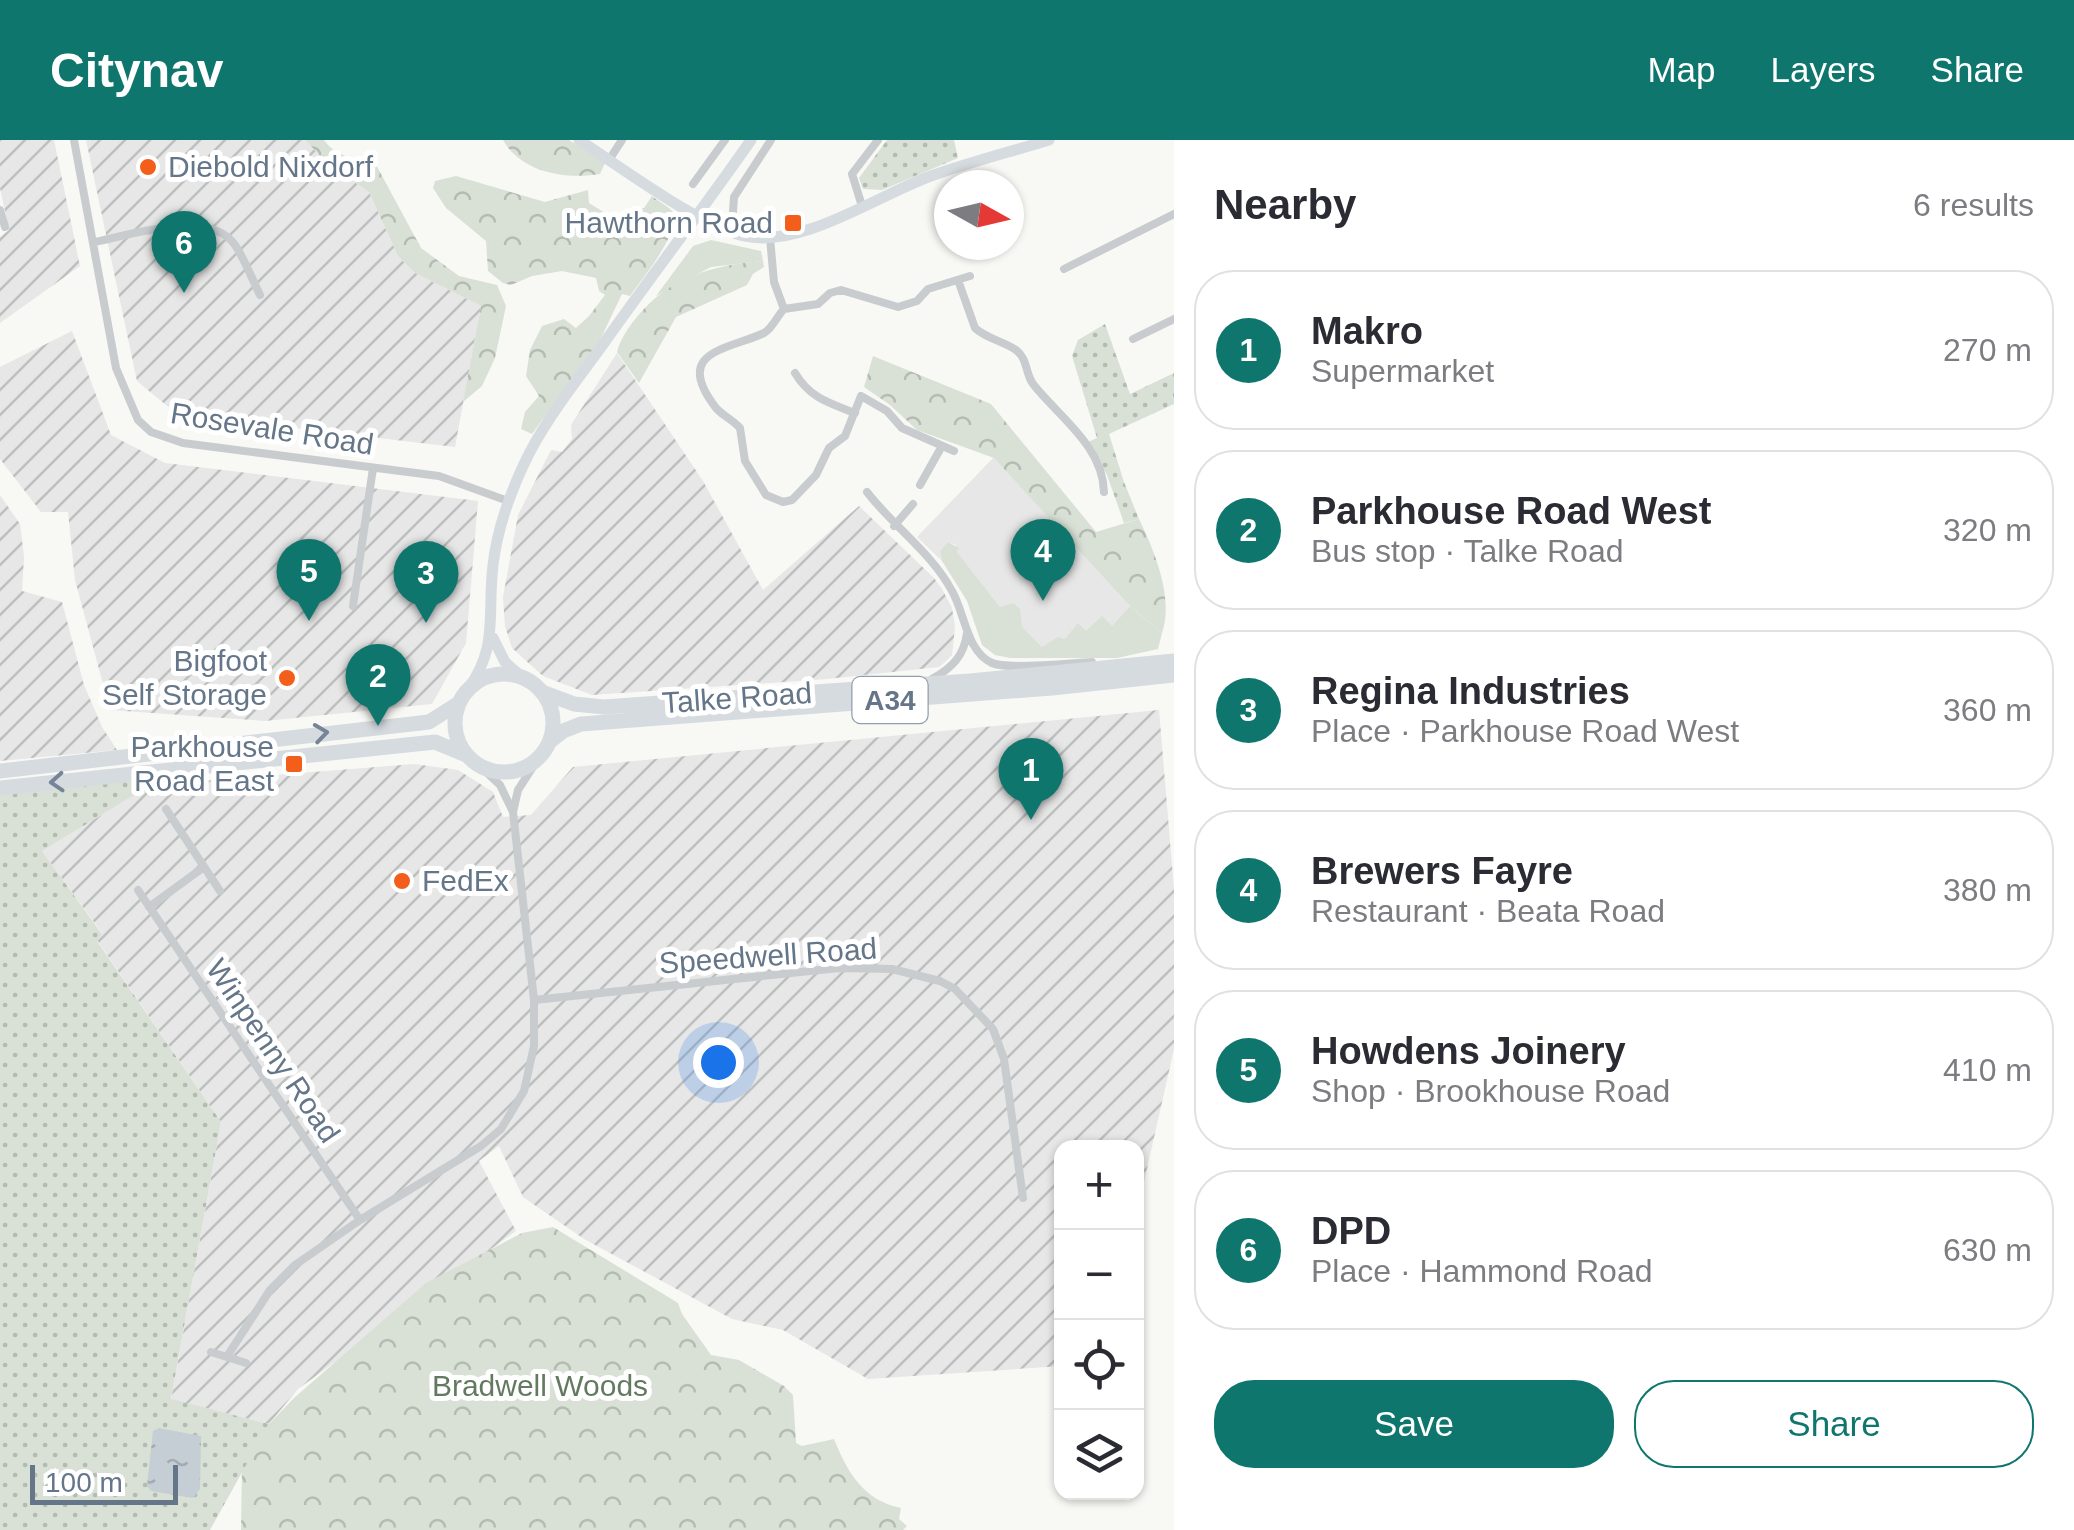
<!DOCTYPE html>
<meta charset="utf-8">
<style>
:root{--surface:#fff;--page:#f2f2f3;--text:#2b2b33;--muted:#7c7c81;--line:#e1e1e2;--accent:#0f766e}
body{margin:0;font-family:Helvetica,sans-serif;background:var(--page);color:var(--text)}
.controls{position:absolute;right:30px;bottom:30px;display:grid;overflow:hidden;border-radius:20px;box-shadow:0 2px 8px #0004}
.controls button{width:90px;height:90px;display:grid;place-items:center;padding:0;border:0;border-bottom:2px solid var(--line);background:var(--surface);color:var(--text);font:50px sans-serif}
.compass{position:absolute;left:934px;top:30px;width:90px;height:90px;border-radius:50%;background:var(--surface);box-shadow:0 2px 8px #0004;rotate:98deg}
.scale{position:absolute;left:30px;bottom:25px;width:148px;box-sizing:border-box;padding-left:10px;border:5px solid #657689;border-top:0;font-size:28px;line-height:35px;white-space:nowrap;color:#657689;-webkit-text-stroke:8px #fff;paint-order:stroke}
.you{position:absolute;left:718px;top:922px;width:35px;height:35px;margin:-25px;border:8px solid #fff;border-radius:50%;background:#1a73e8;box-shadow:0 0 0 15px #1a73e833}
.badge{display:grid;place-items:center;width:65px;height:65px;border-radius:50%;background:var(--accent);color:#fff;font-size:32px;font-weight:700}
.pin{position:absolute;translate:-50% -82px;filter:drop-shadow(0 2px 5px #0008)}
.pin::after{content:'';position:absolute;top:52px;width:35px;height:30px;background:inherit;clip-path:polygon(0 0,100% 0,50% 100%)}
.list{margin:0;padding:0;list-style:none}
h2{display:flex;justify-content:space-between;align-items:center;height:130px;margin:0;padding:0 40px;font-size:42px}
h2 small{font-size:32px;font-weight:400;color:var(--muted)}
.list li{display:grid;grid-template-columns:65px 1fr auto;gap:30px;align-items:center;box-sizing:border-box;height:160px;margin:0 20px 20px;padding:0 20px;border:2px solid var(--line);border-radius:40px}
.list b{display:block;font-size:38px;white-space:nowrap}
.list p{margin:0;font-size:32px;white-space:nowrap;color:var(--muted)}
.list em{font-size:32px;font-style:normal;color:var(--muted)}
.actions{display:flex;gap:20px;padding:30px 40px}
.actions a{flex:1;padding:22px 0;border:2px solid var(--accent);border-radius:40px;text-align:center;font-size:35px;color:var(--accent)}
.actions .main{background:var(--accent);color:#fff}
.icon{flex:none;width:55px;height:55px;fill:none;stroke:currentColor;stroke-width:2;stroke-linecap:round;stroke-linejoin:round}
.map{position:relative;flex:none;width:1174px;height:1390px;overflow:hidden}
header{display:flex;align-items:center;gap:60px;box-sizing:border-box;height:140px;padding:0 50px;background:var(--accent);color:#fff}
header strong{font-size:48px}
nav{display:flex;gap:55px;margin-inline-start:auto;font-size:35px}
main{display:flex}
aside{flex:1;background:var(--surface)}
.map>svg:first-child{display:block}
</style>
<header>
<strong>Citynav</strong>
<nav><a>Map</a><a>Layers</a><a>Share</a></nav>
</header>
<main>
<div class="map">
<svg width="1174" height="1390" viewBox="0 0 1174 1390">
<defs>
<pattern id="industrial-furrows" width="10" height="10" patternUnits="userSpaceOnUse" patternTransform="scale(2.5)"><rect width="10" height="10" fill="#e6e7e6"/><path d="M-1 1l2-2M0 10L10 0M9 11l2-2" fill="none" stroke="#bec0c0"/></pattern>
<pattern id="forest-crowns" width="20" height="18" patternUnits="userSpaceOnUse" patternTransform="scale(2.5)"><rect width="20" height="18" fill="#d9e1d6"/><path d="M2 6a3 3 0 1 1 6 0M12 15a3 3 0 1 1 6 0" fill="none" stroke="#b4bbb3"/></pattern>
<pattern id="park-dots" width="8" height="8" patternUnits="userSpaceOnUse" patternTransform="scale(2.5)"><rect width="8" height="8" fill="#d9e1d6"/><path d="M2 2h.1M6 6h.1" fill="none" stroke="#b4bbb3" stroke-width="1.8" stroke-linecap="round"/></pattern>
<pattern id="water-ripples" width="26" height="14" patternUnits="userSpaceOnUse" patternTransform="scale(2.5)"><rect width="26" height="14" fill="#c4ced4"/><path d="M2 4q2-2 4 0t4 0M15 11q2-2 4 0t4 0" fill="none" stroke="#a3acb2"/></pattern>
</defs>
<rect width="100%" height="100%" fill="#f8f8f5"/>
<!-- built -->
<path fill="#e6e7e6" d="M994 317 1130 466 1112 486 1065 499 1058 498 1042 507 1022 488 1020 480 1000 467 956 411V405L948 402 940 411 942 421 917 397Z"/>
<!-- industrial -->
<path fill="url(#industrial-furrows)" d="M0 0H54L80 126 0 183V97L9 90 0 48Z
M86 0H305L328 24 369 52 398 116 415 133 481 166 455 307 177 274 137 241Z
M72 191 111 295 165 323 478 361 466 503 432 564 265 581 110 570 75 440 68 372H41L0 319V227Z
M617 213 703 341 763 450 859 366 934 438 942 449 952 468 955 487 952 515 945 522 939 527 827 539 592 555 543 536 512 508 505 486 503 457 518 375 551 310 562 312 572 299 571 285Z
M0 355 20 384 24 417 22 451 62 462 84 545 102 587 117 610 0 621Z
M1159 570 1174 749V909L1137 1073 1136 1008H1062L1061 1226 868 1239 783 1190 732 1179 584 1099 523 1057 499 1006 479 1021 516 1091 298 1249 269 1284 171 1260 221 982 97 800 102 793 42 711 151 645 414 624 458 630 493 652 503 677 531 675 573 627Z"/>
<!-- green -->
<path fill="#d9e1d6" d="M711 100 761 111 763 121 711 127 656 156 693 106Z
M948 402 959 408 957 412 1000 467 1013 463 1020 469 1022 487 1042 507 1058 497 1065 499 1078 483 1086 491 1102 476 1112 486 1130 466 1162 493 1158 509 1117 518H1010L995 515 982 505 967 461 942 421 940 411Z"/>
<!-- forest -->
<path fill="url(#forest-crowns)" d="M305 0H324C336 17 355 19 374 21L421 108 459 136 497 145 506 166 495 218 482 246 463 262 481 166 415 133 398 116 369 52 328 24Z
M503 0H569L605 23 600 34C565 40 521 32 503 0Z
M456 36 545 62 588 50 589 63 610 76 609 83 634 68H644L652 56C658 61 668 66 672 71 684 89 641 140 630 156L622 154 601 198 532 294 521 289 525 272 539 256 526 236 530 210 542 186 564 179 576 188 589 176 605 155 599 151 596 138 562 131 532 136 511 145 503 143 488 131 486 101 446 68 433 48 435 41Z
M763 121 764 127 753 134 747 145 676 177 639 243 617 212C620 200 628 188 636 178 669 137 713 125 763 121Z
M873 216 991 264 1096 392 1139 379C1155 412 1174 458 1162 493L1130 466 994 318 917 290 890 265 864 247Z
M553 1087 678 1163 682 1174 711 1215 739 1220 784 1246 793 1255 796 1303 802 1306 834 1299C848 1333 863 1360 901 1368L899 1379 907 1386 903 1390H241L242 1321 255 1292 269 1284 294 1258 426 1143 522 1093Z"/>
<!-- park -->
<path fill="url(#park-dots)" d="M887 0H954L958 18 882 50 863 49 859 38Z
M1105 184 1130 254 1174 233V264L1109 294 1124 342 1139 379 1124 383 1107 335 1088 302 1097 298 1072 216 1078 200Z
M133 640 144 643 136 654 42 711 102 794 97 801 221 982 171 1259 269 1284 210 1390H0V655Z"/>
<!-- water -->
<path fill="url(#water-ripples)" d="M159 1288 201 1296 200 1349 193 1358 151 1351 147 1346 153 1291Z"/>
<g fill="none" stroke-linecap="round" stroke-linejoin="round">
<!-- street -->
<path stroke="#c8cccf" stroke-width="8" d="M74 0 116 228 138 280 151 292 183 303 439 336 508 361
M609 20 622 0
M693 44 725 0
M862 66 852 34 878 0
M0 70 5 87
M733 72 734 57 771 0
M770 98 774 142 784 169C777 176 773 188 764 193 727 210 672 211 716 268 723 276 733 280 740 288L745 321 766 355 783 362 792 360 816 335 829 308 845 296 861 256 887 271 902 288 954 311
M94 102C131 95 210 68 235 105 245 120 252 139 260 155
M1064 129 1174 74
M958 140 975 188C987 199 1003 201 1016 210 1028 219 1025 233 1033 244 1059 277 1103 306 1104 352
M784 169 818 164 830 153 841 150 898 167 917 161 928 149 970 136
M1133 199 1174 179
M795 233C810 258 829 263 855 273
M920 345 942 306
M867 352C893 386 932 413 952 451 965 473 966 511 992 523 1008 530 1071 523 1092 522
M894 386 913 364
M353 466 373 328
M932 539C952 528 964 516 967 493
M166 669 220 751
M513 672 518 650 538 619
M138 750 360 1080
M149 767 204 727
M534 860 839 828 892 829 940 841 955 849 993 889 1004 919 1023 1058
M211 1212 246 1223
M228 1215 270 1150 295 1125 360 1080 481 1006 501 989 524 951 534 906V860L513 672 500 645 481 627"/>
<!-- secondary -->
<path stroke="#d6dbe0" stroke-width="11" d="M579 0C621 27 698 85 744 96 801 109 878 55 931 36 970 22 1010 12 1049 0
M493 498 505 522 522 537
M468 549C499 506 487 474 493 425 497 390 509 356 524 324 544 281 576 242 604 203 652 135 703 69 751 0"/>
<!-- highway -->
<path stroke="#d6dbe0" stroke-width="15" d="M455 583a49 49 0 1 1 98 0a49 49 0 1 1-98 0Z
M542 552 574 564 604 567 970 541 1174 521
M549 602 563 591 581 584 1052 548 1174 535
M0 631 429 582 459 563
M0 648 435 602 464 614"/>
</g>
<!-- one-way arrows -->
<defs><path id="oneway-chevron" d="M-2-3.5L2.5 0L-2 3.5" fill="none" stroke-width="1.6" stroke-linecap="round" stroke-linejoin="round" transform="scale(2.5)"/></defs>
<g stroke="#768596">
<use href="#oneway-chevron" transform="translate(321 593) rotate(-8)"/>
<use href="#oneway-chevron" transform="translate(57 642) rotate(176)"/>
</g>
<!-- markers -->
<g fill="#f35e1b" stroke="#fff" stroke-width="4">
<circle cx="148" cy="27" r="10"/>
<rect x="783" y="73" width="20" height="20" rx="5"/>
<circle cx="287" cy="538" r="10"/>
<rect x="284" y="614" width="20" height="20" rx="5"/>
<circle cx="402" cy="741" r="10"/>
</g>
<g text-anchor="middle" stroke-width="10" stroke-linejoin="round" paint-order="stroke">
<!-- shield labels -->
<rect fill="#fff" stroke="#939fac" stroke-width="2.5" x="852.5" y="537" width="75" height="46" rx="8"/>
<g font-size="28" font-weight="bold" fill="#657689">
<text x="890" y="570">A34</text>
</g>
<!-- poi labels -->
<g font-size="30" fill="#657689" stroke="#fff" text-anchor="end">
<text x="168" y="37" text-anchor="start">Diebold Nixdorf</text>
<text x="773" y="93">Hawthorn Road</text>
<text x="267" y="531">Bigfoot<tspan x="267" dy="34">Self Storage</tspan></text>
<text x="274" y="617">Parkhouse<tspan x="274" dy="34">Road East</tspan></text>
<text x="422" y="751" text-anchor="start">FedEx</text>
</g>
<!-- street labels -->
<g font-size="30" fill="#657689" stroke="#fff">
<text transform="translate(272 289) rotate(9)" y="10">Rosevale Road</text>
<text transform="translate(737 558) rotate(-4)" y="10">Talke Road</text>
<text transform="translate(768 816) rotate(-4)" y="10">Speedwell Road</text>
<text transform="translate(273 911) rotate(56)" y="10">Winpenny Road</text>
</g>
<!-- park labels -->
<g font-size="30" fill="#637a60" stroke="#fff">
<text x="540" y="1256">Bradwell Woods</text>
</g>
</g>
</svg>
<div class="controls">
<button>+</button>
<button>−</button>
<button><svg class="icon" aria-label="locate" viewBox="0 0 24 24"><circle cx="12" cy="12" r="6"/><path d="M12 2v4M12 18v4M2 12h4M18 12h4"/></svg></button>
<button><svg class="icon" aria-label="layers" viewBox="0 0 24 24"><path d="M12 4l9 5-9 5-9-5zM3 14l9 5 9-5"/></svg></button>
</div>
<svg class="compass" viewBox="-18 -18 36 36"><path d="M0-13l5 13h-10z" fill="#e53935"/><path d="M0 13l5-13h-10z" fill="#7c7c81"/></svg>
<div class="scale">100 m</div>
<div class="you"></div>
<div class="pin badge" style="left:1031px;top:680px">1</div>
<div class="pin badge" style="left:378px;top:586px">2</div>
<div class="pin badge" style="left:426px;top:483px">3</div>
<div class="pin badge" style="left:1043px;top:461px">4</div>
<div class="pin badge" style="left:309px;top:481px">5</div>
<div class="pin badge" style="left:184px;top:153px">6</div>
</div>
<aside>
<h2>Nearby<small>6 results</small></h2>
<ul class="list">
<li><span class="badge">1</span><div><b>Makro</b><p>Supermarket</p></div><em>270 m</em></li>
<li><span class="badge">2</span><div><b>Parkhouse Road West</b><p>Bus stop · Talke Road</p></div><em>320 m</em></li>
<li><span class="badge">3</span><div><b>Regina Industries</b><p>Place · Parkhouse Road West</p></div><em>360 m</em></li>
<li><span class="badge">4</span><div><b>Brewers Fayre</b><p>Restaurant · Beata Road</p></div><em>380 m</em></li>
<li><span class="badge">5</span><div><b>Howdens Joinery</b><p>Shop · Brookhouse Road</p></div><em>410 m</em></li>
<li><span class="badge">6</span><div><b>DPD</b><p>Place · Hammond Road</p></div><em>630 m</em></li>
</ul>
<div class="actions"><a class="main">Save</a><a>Share</a></div>
</aside>
</main>
